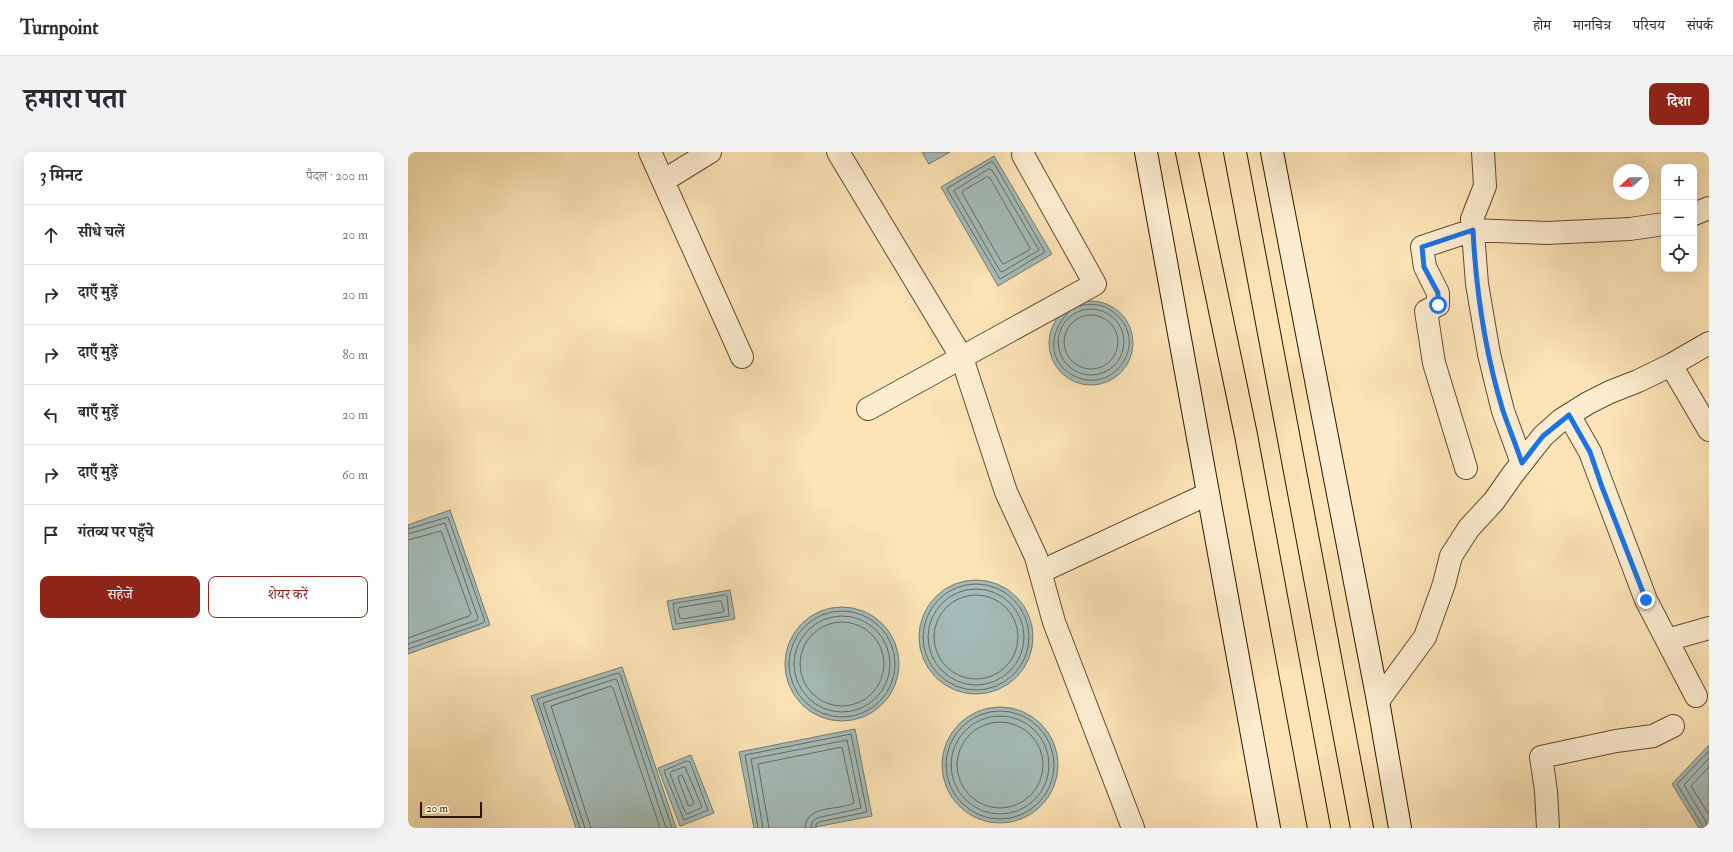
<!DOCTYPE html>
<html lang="hi">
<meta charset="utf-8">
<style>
:root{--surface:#fff;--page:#f2f2f3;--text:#2b2b33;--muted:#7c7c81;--line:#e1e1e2;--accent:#8f2418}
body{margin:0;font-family:"IM FELL Double Pica","Noto Serif Devanagari",serif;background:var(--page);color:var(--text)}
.controls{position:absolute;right:12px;top:12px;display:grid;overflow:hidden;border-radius:8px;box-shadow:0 4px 16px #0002}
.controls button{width:36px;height:36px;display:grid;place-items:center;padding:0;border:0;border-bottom:1px solid var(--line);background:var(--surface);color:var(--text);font:20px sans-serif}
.compass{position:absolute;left:1205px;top:12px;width:36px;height:36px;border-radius:50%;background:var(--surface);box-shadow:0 4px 16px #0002;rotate:249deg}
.scale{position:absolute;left:12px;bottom:10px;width:62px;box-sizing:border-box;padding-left:4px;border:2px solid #2b1806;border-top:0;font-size:11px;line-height:14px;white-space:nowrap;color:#2b1806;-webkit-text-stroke:3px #fdedd0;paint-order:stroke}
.stop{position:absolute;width:12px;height:12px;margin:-9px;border:3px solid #1a73e8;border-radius:50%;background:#fff}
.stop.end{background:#1a73e8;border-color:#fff;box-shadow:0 1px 4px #0008}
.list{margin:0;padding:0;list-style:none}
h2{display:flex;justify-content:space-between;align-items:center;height:52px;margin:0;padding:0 16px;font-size:17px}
h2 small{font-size:13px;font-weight:400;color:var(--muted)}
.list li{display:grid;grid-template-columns:26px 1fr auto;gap:12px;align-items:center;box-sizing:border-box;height:60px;padding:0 16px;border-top:1px solid var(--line)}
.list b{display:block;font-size:15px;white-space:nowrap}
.list em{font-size:13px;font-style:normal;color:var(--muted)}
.actions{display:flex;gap:8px;padding:12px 16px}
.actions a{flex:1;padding:9px 0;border:1px solid var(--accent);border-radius:8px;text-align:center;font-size:14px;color:var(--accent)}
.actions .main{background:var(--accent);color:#fff}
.icon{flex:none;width:22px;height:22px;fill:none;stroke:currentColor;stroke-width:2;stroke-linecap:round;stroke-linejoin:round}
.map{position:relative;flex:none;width:1301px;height:676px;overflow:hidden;border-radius:8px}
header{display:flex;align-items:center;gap:24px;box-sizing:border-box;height:56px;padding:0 20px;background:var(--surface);border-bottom:1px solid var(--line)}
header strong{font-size:19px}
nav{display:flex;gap:22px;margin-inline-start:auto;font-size:14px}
.intro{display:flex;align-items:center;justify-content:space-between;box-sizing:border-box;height:96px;padding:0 24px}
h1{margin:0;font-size:28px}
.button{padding:10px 18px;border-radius:8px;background:var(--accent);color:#fff;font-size:14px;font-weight:700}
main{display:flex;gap:24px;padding:0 24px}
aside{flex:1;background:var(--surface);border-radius:8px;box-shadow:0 4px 16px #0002}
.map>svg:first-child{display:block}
</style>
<header>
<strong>Turnpoint</strong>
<nav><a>होम</a><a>मानचित्र</a><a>परिचय</a><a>संपर्क</a></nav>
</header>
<div class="intro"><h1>हमारा पता</h1><a class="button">दिशा</a></div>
<main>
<aside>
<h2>3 मिनट<small>पैदल · 200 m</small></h2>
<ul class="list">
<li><svg class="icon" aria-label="ahead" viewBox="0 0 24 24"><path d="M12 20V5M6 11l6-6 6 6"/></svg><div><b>सीधे चलें</b></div><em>20 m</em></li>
<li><svg class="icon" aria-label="right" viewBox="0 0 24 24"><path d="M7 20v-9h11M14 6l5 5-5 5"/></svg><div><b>दाएँ मुड़ें</b></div><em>20 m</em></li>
<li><svg class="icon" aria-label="right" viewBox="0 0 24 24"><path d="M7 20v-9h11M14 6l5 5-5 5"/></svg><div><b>दाएँ मुड़ें</b></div><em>80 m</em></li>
<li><svg class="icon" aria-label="left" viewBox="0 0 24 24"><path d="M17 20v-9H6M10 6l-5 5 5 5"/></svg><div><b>बाएँ मुड़ें</b></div><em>20 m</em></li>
<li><svg class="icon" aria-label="right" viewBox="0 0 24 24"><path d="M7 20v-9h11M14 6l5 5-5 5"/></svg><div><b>दाएँ मुड़ें</b></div><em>60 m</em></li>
<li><svg class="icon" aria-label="arrive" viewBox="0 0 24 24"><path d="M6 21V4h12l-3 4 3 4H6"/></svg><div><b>गंतव्य पर पहुँचे</b></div></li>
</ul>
<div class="actions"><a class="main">सहेजें</a><a>शेयर करें</a></div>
</aside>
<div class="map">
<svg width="1301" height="676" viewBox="0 0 1301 676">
<rect width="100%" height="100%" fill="#fce4b6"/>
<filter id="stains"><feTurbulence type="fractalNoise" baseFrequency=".005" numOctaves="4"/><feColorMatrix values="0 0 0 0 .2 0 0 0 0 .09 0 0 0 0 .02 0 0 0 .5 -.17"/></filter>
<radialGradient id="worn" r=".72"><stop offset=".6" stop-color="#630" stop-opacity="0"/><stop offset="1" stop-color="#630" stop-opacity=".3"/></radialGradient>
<!-- water -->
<path fill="#a4bcb9" stroke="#747a71" d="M514 0H542L521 12Z
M586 4 644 102 590 134 533 35Z
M641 191a42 42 0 1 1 84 0a42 42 0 1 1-84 0Z
M42 358 82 473 0 502V373Z
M511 485a57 57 0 1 1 114 0a57 57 0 1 1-114 0Z
M322 438 327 467 265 478 259 449Z
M377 512a57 57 0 1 1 114 0a57 57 0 1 1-114 0Z
M214 515 268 676H168L123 544Z
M534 613a58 58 0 1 1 116 0a58 58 0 1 1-116 0Z
M447 577 464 664 402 676H346L331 600Z
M1301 593V676H1291L1264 632Z
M283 603 306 661 272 674 250 616Z"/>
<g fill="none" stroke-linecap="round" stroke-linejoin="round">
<!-- shore -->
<path stroke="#686a60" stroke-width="1" d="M583 10 586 11 637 100 592 127 539 37Z
M581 17 584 18 631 98 594 120 592 119 546 39Z
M579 25 582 26 622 96 621 98 596 112 594 111 554 41 555 39Z
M650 190a33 33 0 1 1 66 0a33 33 0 1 1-66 0Z
M660 161C645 175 639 201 656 217 700 255 750 188 701 157 693 152 680 151 672 154
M656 190a27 27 0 1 1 54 0a27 27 0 1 1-54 0Z
M0 377 40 365 77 469 75 471 0 497
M0 382 37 371 70 466 69 468 0 492
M0 388 33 379 63 462 61 464 0 486
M515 485a53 53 0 1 1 106 0a53 53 0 1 1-106 0Z
M520 485a48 48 0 1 1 96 0a48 48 0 1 1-96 0Z
M526 485a42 42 0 1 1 84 0a42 42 0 1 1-84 0Z
M317 443 319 444 321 464 268 472 265 452Z
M313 449 316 458 315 460 274 467 272 466 270 458 271 456Z
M381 512a53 53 0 1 1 106 0a53 53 0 1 1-106 0Z
M386 512a48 48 0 1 1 96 0a48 48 0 1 1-96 0Z
M392 512a42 42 0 1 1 84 0a42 42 0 1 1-84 0Z
M538 613a54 54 0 1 1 108 0a54 54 0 1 1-108 0Z
M543 613a49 49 0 1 1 98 0a49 49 0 1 1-98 0Z
M549 613a43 43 0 1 1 86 0a43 43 0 1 1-86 0Z
M279 609 282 610 300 658 276 668 256 619Z
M277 615 294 655 293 656 279 662 277 660 262 622 263 620Z
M1301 615 1283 634 1301 663
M274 623 286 651 283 654 280 653 270 626 271 624Z
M172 676 129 547 210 521 212 522 264 676
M177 676 135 551 207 527 209 528 258 676
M183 676 143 554 203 534 205 536 252 676
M350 676 337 603 443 582 459 660 411 670 408 672V676
M355 676 343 607 439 588 453 656 409 666 404 670 403 676
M361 676 350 612 434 595 446 651C431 659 398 652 397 676
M1295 676 1294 673 1269 632 1301 599
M1300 676 1298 670 1276 633 1301 606"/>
<!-- street casing -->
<g stroke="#5f4b32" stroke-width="24">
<path id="street" d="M242 0 334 205
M430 0 554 206 598 340 628 405 646 470 725 676
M1075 0 1077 34 1064 67 1069 132 1081 202 1088 231 1095 259 1114 311
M255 29 302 0
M1286 62 1301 56
M1263 213 1301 278
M460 257 687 132 615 3
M1161 263 1182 300 1238 448 1288 544
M1058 316 1026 211 1018 159 1030 153V141L1017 115 1014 95 1065 78 1139 81 1222 77 1256 72
M632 420 800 342
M1259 488 1301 476
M970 549 1017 485 1036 432 1043 404 1061 376 1086 349 1105 322 1135 284 1153 268 1180 251 1202 240 1230 229 1263 213 1301 191
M1140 676 1138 639 1133 605 1208 589 1245 584 1265 574"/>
</g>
<!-- secondary casing -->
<g stroke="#2b1806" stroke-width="24">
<path id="secondary" d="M738 0 861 676
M864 0 970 549 992 676"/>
</g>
<!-- highway casing -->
<g stroke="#2b1806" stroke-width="24">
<path id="highway" d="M779 0 838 283 911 676
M827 0 954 676"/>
</g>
<!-- street -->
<use href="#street" stroke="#fdedd0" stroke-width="22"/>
<!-- secondary -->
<use href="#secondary" stroke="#fdedd0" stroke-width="22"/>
<!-- highway -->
<use href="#highway" stroke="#fce4b6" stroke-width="22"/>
</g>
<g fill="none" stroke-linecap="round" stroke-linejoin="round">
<!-- route -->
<path stroke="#1a73e8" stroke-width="5" d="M1030 153V141L1016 115 1014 95 1065 78C1068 139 1077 200 1095 259 1101 276 1108 293 1114 311L1135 284 1161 263 1182 300 1194 335 1238 448"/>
</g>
<rect width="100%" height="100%" filter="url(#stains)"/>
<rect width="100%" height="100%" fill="url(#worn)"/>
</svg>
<div class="controls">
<button>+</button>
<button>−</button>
<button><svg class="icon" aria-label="locate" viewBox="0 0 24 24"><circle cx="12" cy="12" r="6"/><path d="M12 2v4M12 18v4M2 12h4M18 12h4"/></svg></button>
</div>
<svg class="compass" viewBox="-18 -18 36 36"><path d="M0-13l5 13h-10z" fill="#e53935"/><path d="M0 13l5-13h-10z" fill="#7c7c81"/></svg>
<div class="scale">20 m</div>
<div class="stop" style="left:1030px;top:153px"></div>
<div class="stop end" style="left:1238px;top:448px"></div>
</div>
</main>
